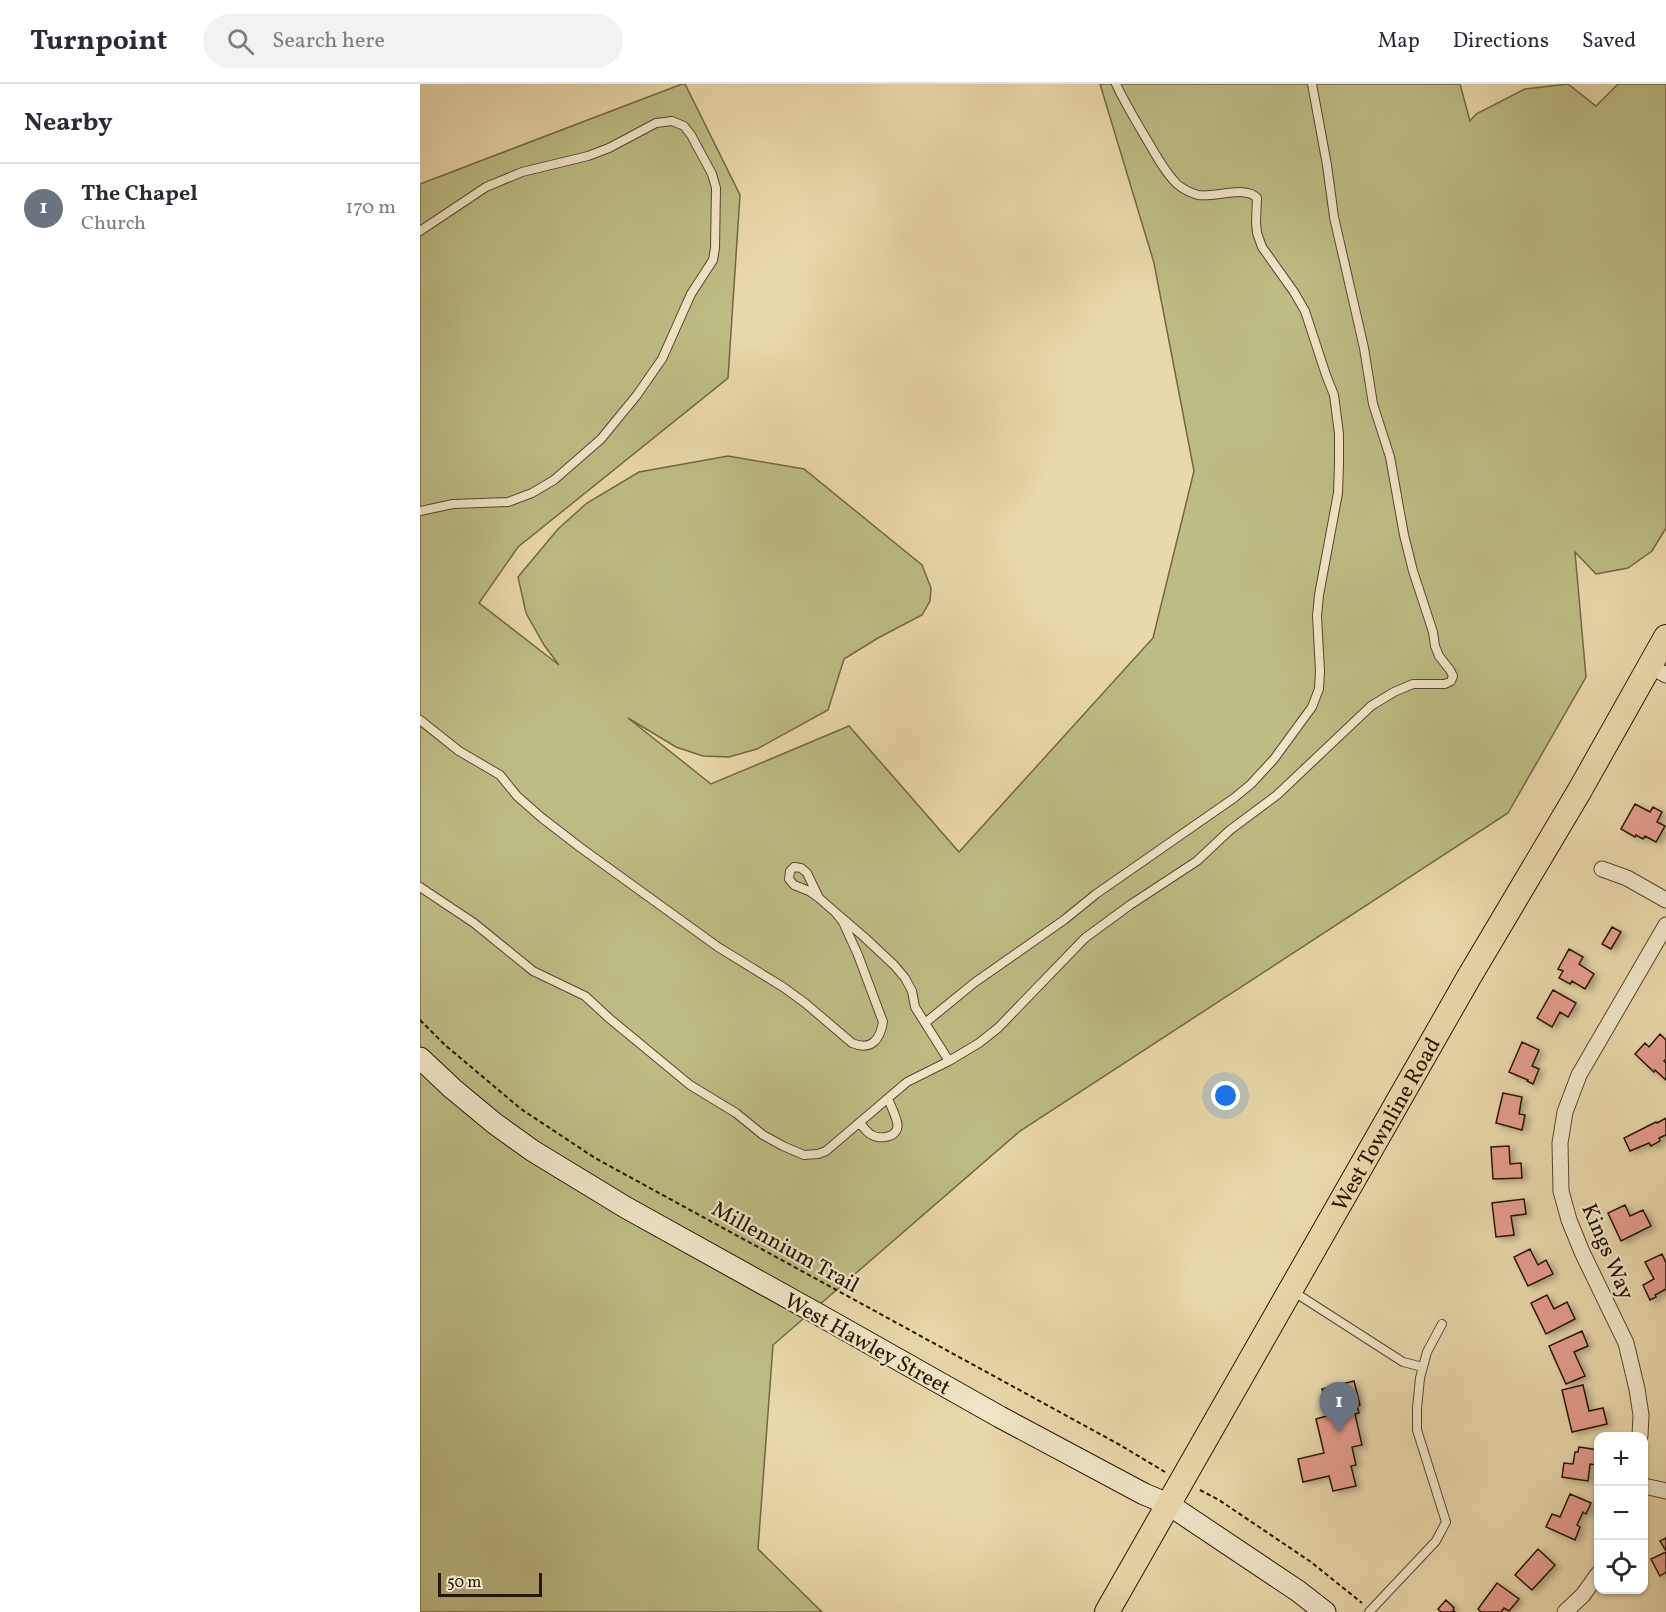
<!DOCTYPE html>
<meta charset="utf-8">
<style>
:root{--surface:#fff;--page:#f2f2f3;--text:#2b2b33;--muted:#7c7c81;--line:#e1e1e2;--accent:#b45309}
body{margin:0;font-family:Vollkorn,serif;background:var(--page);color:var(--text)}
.controls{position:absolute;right:18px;bottom:18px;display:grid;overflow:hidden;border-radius:12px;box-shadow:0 2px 4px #0004}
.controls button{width:54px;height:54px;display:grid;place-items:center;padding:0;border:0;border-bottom:2px solid var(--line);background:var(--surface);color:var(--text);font:30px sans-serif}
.scale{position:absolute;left:18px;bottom:15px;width:104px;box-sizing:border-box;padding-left:6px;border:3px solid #261501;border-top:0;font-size:16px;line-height:21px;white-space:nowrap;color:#261501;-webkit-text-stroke:4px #f1e6c8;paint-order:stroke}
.you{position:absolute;left:806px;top:1012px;width:21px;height:21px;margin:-15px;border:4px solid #fff;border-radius:50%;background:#1a73e8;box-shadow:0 0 0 9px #1a73e833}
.badge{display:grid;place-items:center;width:39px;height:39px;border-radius:50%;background:var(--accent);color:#fff;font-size:20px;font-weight:700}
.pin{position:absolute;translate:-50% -50px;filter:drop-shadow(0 2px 3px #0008)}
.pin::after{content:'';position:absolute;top:32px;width:21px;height:18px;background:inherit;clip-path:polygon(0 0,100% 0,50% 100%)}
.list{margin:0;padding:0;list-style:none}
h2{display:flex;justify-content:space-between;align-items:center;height:78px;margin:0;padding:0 24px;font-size:26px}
h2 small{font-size:20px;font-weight:400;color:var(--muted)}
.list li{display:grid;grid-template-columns:39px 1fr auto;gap:18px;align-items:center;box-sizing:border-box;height:90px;padding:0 24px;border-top:2px solid var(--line)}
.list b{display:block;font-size:22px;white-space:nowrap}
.list p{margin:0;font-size:20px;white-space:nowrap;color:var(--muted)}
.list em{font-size:20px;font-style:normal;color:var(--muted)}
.icon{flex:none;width:33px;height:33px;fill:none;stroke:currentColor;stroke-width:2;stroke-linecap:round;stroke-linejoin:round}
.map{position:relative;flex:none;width:1246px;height:1528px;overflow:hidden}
header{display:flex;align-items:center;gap:36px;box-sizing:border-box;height:84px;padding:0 30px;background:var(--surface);border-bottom:2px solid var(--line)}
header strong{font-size:28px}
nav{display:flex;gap:33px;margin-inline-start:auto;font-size:21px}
.search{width:420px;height:54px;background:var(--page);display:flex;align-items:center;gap:15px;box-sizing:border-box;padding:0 21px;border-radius:33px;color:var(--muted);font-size:22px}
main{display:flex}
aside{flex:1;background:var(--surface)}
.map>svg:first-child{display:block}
</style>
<header>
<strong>Turnpoint</strong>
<div class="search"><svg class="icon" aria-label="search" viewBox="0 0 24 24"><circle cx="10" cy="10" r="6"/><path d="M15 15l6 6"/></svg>Search here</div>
<nav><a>Map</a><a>Directions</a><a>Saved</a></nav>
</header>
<main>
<aside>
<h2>Nearby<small></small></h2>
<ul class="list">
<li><span class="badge" style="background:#6b7280">1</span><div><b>The Chapel</b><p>Church</p></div><em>170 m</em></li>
</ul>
</aside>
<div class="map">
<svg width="1246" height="1528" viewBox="0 0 1246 1528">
<defs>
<filter id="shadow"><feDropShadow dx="4.5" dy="2.5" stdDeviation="3" flood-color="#0004"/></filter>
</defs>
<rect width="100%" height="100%" fill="#e9d8ab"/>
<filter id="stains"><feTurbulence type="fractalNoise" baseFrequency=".00333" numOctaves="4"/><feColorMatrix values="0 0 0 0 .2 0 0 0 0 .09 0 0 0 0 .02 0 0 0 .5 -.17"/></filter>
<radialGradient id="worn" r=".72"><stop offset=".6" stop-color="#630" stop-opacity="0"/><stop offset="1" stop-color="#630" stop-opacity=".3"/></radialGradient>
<!-- green -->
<path fill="#bdbc84" stroke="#726842" stroke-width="1.5" d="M262 0H265L320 111 308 294 98 463 59 519 139 581 124 561 106 529 98 493 138 445 167 419 219 388 308 372 384 385 502 481 511 504 510 517 502 531 458 554 424 575 408 626 337 665 309 673 283 672 256 663 208 634 291 700 429 642 539 768 733 554 774 387 734 179 680 0H1040L1050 37 1056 30 1105 5 1148 0 1176 22 1198 0H1246V444L1232 467 1208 484 1176 490 1155 468 1166 593 1088 729 600 1047 353 1261 338 1465 402 1528H0V100Z"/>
<!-- building -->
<path fill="#e49c8c" stroke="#261501" stroke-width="1.5" filter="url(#shadow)" d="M1215 720 1230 728 1233 723 1242 728 1237 738 1245 742 1236 758 1225 752 1223 755 1216 751 1215 753 1201 745Z
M1192 843 1201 848 1191 865 1182 860Z
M1149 865 1163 873 1159 880 1174 890 1165 905 1152 897 1150 900 1139 894 1143 887 1138 885Z
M1133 906 1156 919 1148 933 1140 928 1132 943 1117 934Z
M1240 950 1246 956V975L1244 977 1246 979V996L1235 986 1234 988 1215 970 1225 959 1229 963Z
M1102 958 1119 966 1112 982 1119 985 1113 1000 1107 997 1108 996 1089 988Z
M1083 1009 1102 1013 1099 1030 1105 1031 1102 1046 1076 1039Z
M1246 1034V1051L1239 1054 1240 1057 1231 1062 1229 1059 1210 1067 1204 1054 1236 1038 1237 1039Z
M1089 1062 1090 1080 1101 1079 1102 1094 1073 1095 1071 1063Z
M1104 1115 1106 1130 1091 1132 1094 1151 1076 1153 1072 1119Z
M1205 1121 1210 1132 1223 1126 1231 1142 1201 1157 1188 1129Z
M1110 1165 1118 1181 1126 1176 1133 1190 1108 1202 1094 1173Z
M1242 1170 1246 1179V1205L1235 1211 1236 1213 1230 1216 1223 1201 1234 1195 1225 1178Z
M1127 1211 1134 1225 1147 1218 1155 1235 1126 1250 1111 1219Z
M1162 1247 1168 1262 1154 1268 1165 1292 1146 1300 1129 1262Z
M934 1297 940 1321 937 1322 939 1329 935 1330 942 1361 932 1363 936 1381 931 1382 936 1402 913 1407 909 1392 883 1398 878 1375 904 1369 896 1335 910 1331 909 1327H907L902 1305Z
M1163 1301 1169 1327 1183 1324 1187 1340 1152 1348 1142 1306Z
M1159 1363 1178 1366V1381L1170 1380 1168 1397 1142 1393 1144 1379 1153 1380 1155 1368H1158Z
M1150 1410 1171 1419 1166 1430 1163 1428 1157 1441 1160 1443 1155 1456 1126 1443 1132 1430 1140 1433Z
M1246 1454V1467L1240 1457Z
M1118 1465 1135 1481 1112 1506 1095 1491Z
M1246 1468V1488L1240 1492 1231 1475Z
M1077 1499 1099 1515 1089 1527 1084 1524 1081 1528H1061L1058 1525Z
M1026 1516 1034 1524 1033 1526 1035 1528H1021L1018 1525Z"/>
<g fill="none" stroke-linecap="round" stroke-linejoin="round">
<!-- lane casing -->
<g stroke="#57462c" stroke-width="10">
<path id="lane" d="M0 147 66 103 102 88 168 72 189 64 236 39 252 37 264 42 271 51 292 90 296 104 295 164 293 176 271 210 242 275 217 311 181 355 134 396 112 409 88 418 33 420 0 427
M0 636 39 667 80 691 97 712 122 734 161 764 298 863 363 903 385 919 432 959C451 967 460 956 463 938L438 871 423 838 415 828 399 814 389 807 374 801 369 795 370 787 374 783 381 784 387 789 399 814
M0 803 54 839 113 887 165 912 190 935 270 1001 316 1029 343 1051 363 1062 384 1071 398 1070 406 1067 487 998 529 977
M415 828 443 852 474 881 485 894 492 907 495 923 529 977 559 959 578 944 665 854 710 821 777 777 810 746 857 711 951 622 974 608 993 600H1025L1031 597 1033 592 1030 586 1019 572 1015 562 1013 548 993 487 984 451 970 373 953 320 944 264 914 133 907 81 892 0
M505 939 554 899 644 836 676 810 814 714 831 700 854 675 892 623 899 605 900 587 897 532 899 511 918 409 919 380V350L914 311 906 291 885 227 874 208 842 163 837 149 836 138 837 114C826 101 795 114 778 111 771 109 763 105 757 100 746 89 738 75 730 61 718 41 706 21 696 0
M440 1039C443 1043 446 1047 450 1050 460 1057 481 1053 477 1038 475 1030 471 1022 468 1015
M874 1208 983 1278 1003 1283
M949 1528 1016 1457 1026 1438 997 1346V1324L1000 1294 1007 1268 1022 1240"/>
</g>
<!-- street casing -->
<g stroke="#57462c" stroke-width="17">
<path id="street" d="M1230 582 1246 591
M1182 785 1207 794 1246 816
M1220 1352 1221 1331 1217 1305 1206 1259 1162 1168 1149 1136 1141 1107 1140 1059 1145 1028 1159 991 1246 841
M1224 1402 1246 1407
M1145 1528 1163 1511 1178 1490"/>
</g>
<!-- secondary casing -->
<g stroke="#261501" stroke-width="23">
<path id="secondary" d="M0 974 33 1005 74 1039 113 1067 205 1123 403 1233 580 1333 724 1410 748 1420 878 1507 905 1528"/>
</g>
<!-- primary casing -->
<g stroke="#261501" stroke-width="26">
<g id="primary">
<path id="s1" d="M687 1528 1049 893 1160 706 1246 553"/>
</g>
</g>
<!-- path -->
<path stroke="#261501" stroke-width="2" stroke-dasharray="4.5 3" stroke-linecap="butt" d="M0 936 25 961 101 1025 175 1074 700 1361 745 1388
M780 1406 799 1416 891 1478 942 1519"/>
<!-- lane -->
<use href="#lane" stroke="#f1e6c8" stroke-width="8"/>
<!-- street -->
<use href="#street" stroke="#f1e6c8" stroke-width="15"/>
<!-- secondary -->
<use href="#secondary" stroke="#f1e6c8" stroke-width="21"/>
<!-- primary -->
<use href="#primary" stroke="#e9d8ab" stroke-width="24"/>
</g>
<g text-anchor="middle" stroke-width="4.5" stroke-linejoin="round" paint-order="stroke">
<!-- street labels -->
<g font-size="22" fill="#261501" stroke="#f1e6c8">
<text dy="8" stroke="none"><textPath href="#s1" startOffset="562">West Townline Road</textPath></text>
<text transform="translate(366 1162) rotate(29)" y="8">Millennium Trail</text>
<text transform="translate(1189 1167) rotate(67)" y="8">Kings Way</text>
<text transform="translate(448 1259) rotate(29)" y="8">West Hawley Street</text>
</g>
</g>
<rect width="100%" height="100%" filter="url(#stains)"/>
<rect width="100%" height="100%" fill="url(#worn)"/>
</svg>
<div class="controls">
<button>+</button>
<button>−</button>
<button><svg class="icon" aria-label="locate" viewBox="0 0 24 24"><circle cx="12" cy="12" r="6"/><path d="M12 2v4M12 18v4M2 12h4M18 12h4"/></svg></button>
</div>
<div class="scale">50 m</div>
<div class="you"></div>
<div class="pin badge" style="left:919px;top:1348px;background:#6b7280">1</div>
</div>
</main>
